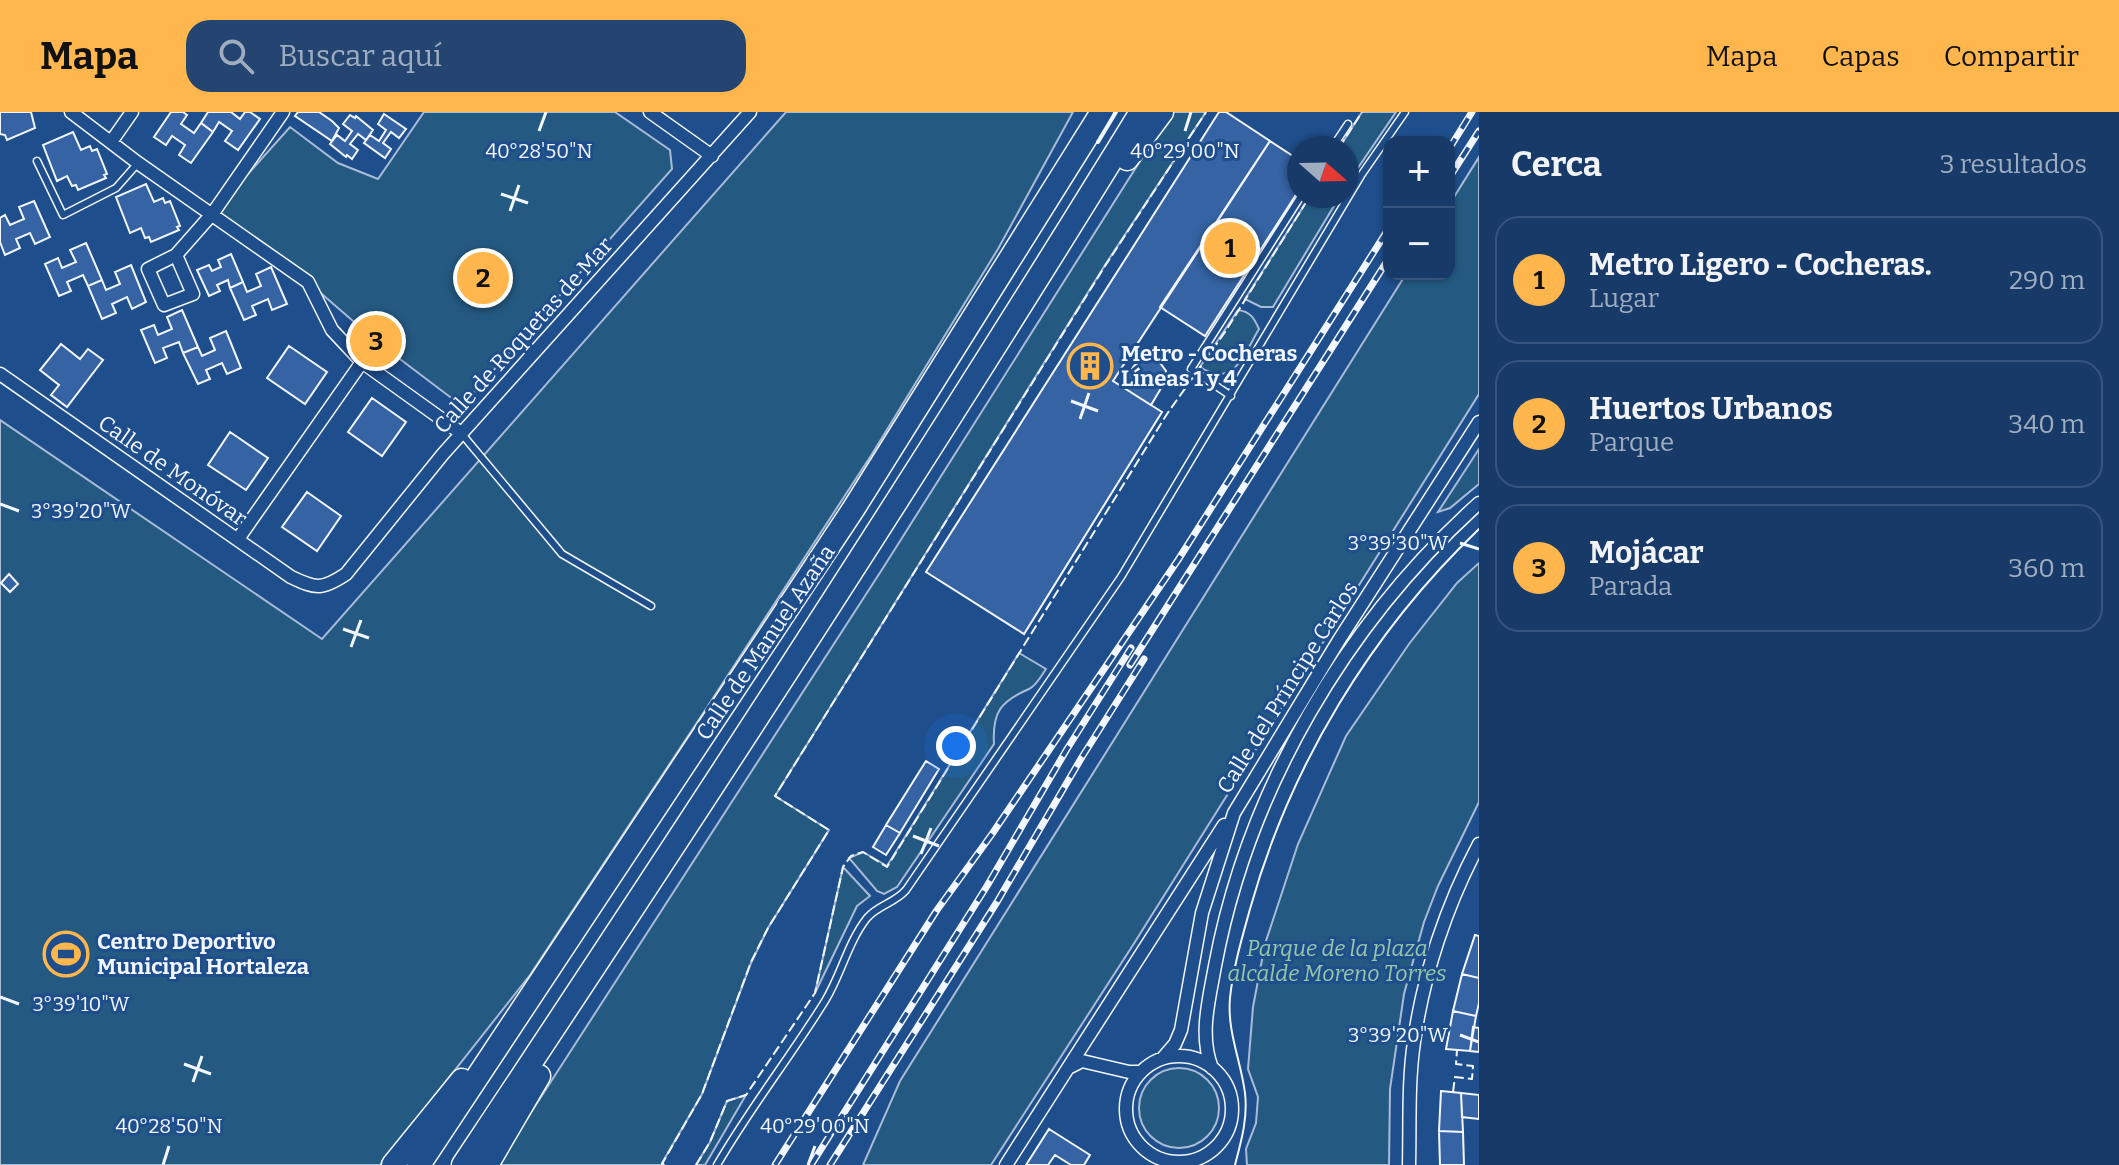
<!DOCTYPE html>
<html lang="es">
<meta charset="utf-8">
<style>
:root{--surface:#173a69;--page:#244571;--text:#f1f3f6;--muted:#9eadc0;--line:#36547d;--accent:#ffb74d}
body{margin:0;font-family:Bitter,serif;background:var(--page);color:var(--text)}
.controls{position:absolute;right:24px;top:24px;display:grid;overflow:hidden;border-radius:16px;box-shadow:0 2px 6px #0004}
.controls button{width:72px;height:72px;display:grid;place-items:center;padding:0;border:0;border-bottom:2px solid var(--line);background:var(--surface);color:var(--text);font:40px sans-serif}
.compass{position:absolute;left:1287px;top:24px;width:72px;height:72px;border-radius:50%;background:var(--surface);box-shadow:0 2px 6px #0004;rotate:110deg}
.you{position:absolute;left:956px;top:634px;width:28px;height:28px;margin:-20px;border:6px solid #fff;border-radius:50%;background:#1a73e8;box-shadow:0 0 0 12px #1a73e833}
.badge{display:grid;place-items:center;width:52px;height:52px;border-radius:50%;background:var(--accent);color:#111;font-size:26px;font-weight:700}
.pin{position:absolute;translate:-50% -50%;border:4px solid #fff;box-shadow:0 2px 8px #0006}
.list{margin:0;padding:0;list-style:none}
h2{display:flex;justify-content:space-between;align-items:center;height:104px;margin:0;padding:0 32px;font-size:34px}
h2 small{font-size:26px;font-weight:400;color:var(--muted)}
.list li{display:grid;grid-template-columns:52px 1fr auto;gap:24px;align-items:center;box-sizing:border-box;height:128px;margin:0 16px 16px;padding:0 16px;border:2px solid var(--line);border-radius:24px}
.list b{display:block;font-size:30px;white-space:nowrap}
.list p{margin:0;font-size:26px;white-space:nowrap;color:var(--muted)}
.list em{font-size:26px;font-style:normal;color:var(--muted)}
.icon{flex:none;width:44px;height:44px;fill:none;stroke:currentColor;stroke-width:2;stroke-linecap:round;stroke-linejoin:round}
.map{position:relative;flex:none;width:1479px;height:1053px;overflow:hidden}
header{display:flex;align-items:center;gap:48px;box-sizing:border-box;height:112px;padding:0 40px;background:var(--accent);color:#111}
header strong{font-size:38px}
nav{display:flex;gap:44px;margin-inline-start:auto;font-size:28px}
.search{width:560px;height:72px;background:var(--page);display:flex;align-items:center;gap:20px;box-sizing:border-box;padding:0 28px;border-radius:24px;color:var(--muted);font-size:30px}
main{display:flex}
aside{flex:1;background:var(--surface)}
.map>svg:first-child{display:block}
</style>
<header>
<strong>Mapa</strong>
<div class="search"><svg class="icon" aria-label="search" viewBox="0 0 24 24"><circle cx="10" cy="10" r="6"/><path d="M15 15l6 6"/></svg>Buscar aquí</div>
<nav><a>Mapa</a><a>Capas</a><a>Compartir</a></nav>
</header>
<main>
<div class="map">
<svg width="1479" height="1053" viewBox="0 0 1479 1053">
<rect width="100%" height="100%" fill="#1f4e8c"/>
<!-- green -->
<path fill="#245a82" stroke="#a8bbd7" stroke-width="2" d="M424 0H615L670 38 672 57 462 294 376 229 308 170 213 101 290 15 338 51 378 67Z
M786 0H1073L998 137 872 342 702 603 530 863 380 1053H0V308L322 527Z
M1171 0H1206L1105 153 775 684 829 718 768 816 751 851 702 982 662 1051 664 1053H497L883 456Z
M1362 0H1396L1347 72V36H1339Z
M1479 45V282L1133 833 991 1053H863L900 969 1406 162H1449V93Z
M1310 84H1340L1273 195H1261L1245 187Z
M1238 198C1251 200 1254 206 1259 217 1244 242 1234 277 1200 255Z
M1479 337V372L1450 396 1438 400Z
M1479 451V690L1438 774 1424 810 1404 882 1390 977 1389 1053H1247L1246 1037 1256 1011 1258 985 1248 957 1253 895 1265 832 1298 732 1346 624 1409 532 1457 471Z
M1019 541 1046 557C1042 563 1036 574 1029 577 1001 589 992 600 994 632L897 775 884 782 877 779 849 746 863 740 887 754Z
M843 755 870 784 857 794 815 881Z
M1139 996a40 40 0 1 1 80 0a40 40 0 1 1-80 0Z
M746 983 705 1053H696L710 1030 727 989Z"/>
<!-- building -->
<path fill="#3563a3" stroke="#f2f6ff" stroke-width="2" d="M0 0H31L35 16 7 28 5 23 0 22Z
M171 0H183L187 3 181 12 194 21 201 11 213 20 191 51 179 43 185 33 172 24 166 33 154 25Z
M208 0H231L240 7 245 0H250L260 7 238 38 225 29 232 19 219 10 213 20 201 11Z
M298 0H319L332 9 339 16 332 29 295 4Z
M1219 0H1226L1270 29 1113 269 1162 300 1024 522 926 460Z
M384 2 406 17 399 26 391 20 383 31 391 37 385 46 364 31 370 23 379 29 386 18 378 12Z
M350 3 355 6 356 4 373 18 366 28 358 22 350 32 358 38 352 47 347 43 346 45 330 32 337 23 345 29 352 19 343 12Z
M73 20 81 38 90 34 92 39 97 37 107 62 104 63 106 66 78 78 76 73 72 74 67 64 57 69 43 33Z
M1270 29 1299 48V78L1205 224 1160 195Z
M146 72 154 90 163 86 165 91 170 89 180 114 177 115 179 118 151 130 149 125 145 126 141 116 130 121 116 85Z
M34 89 50 125 35 132 30 121 16 127 20 136 5 143 0 130V106L5 103 10 113 24 107 19 95Z
M86 131 102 168 88 174 83 163 67 170 71 179 59 184 45 152 58 146 62 156 76 150 70 138Z
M231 142 243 170 230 176 228 168 217 173 220 179 209 184 197 158 209 153 212 159 221 155 218 148Z
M131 153 146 190 132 197 127 185 112 192 116 201 102 207 88 174 102 168 106 178 120 172 115 160Z
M271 155 287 192 272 198 268 187 252 194 256 203 244 208 230 176 243 170 247 180 261 174 256 162Z
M182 198 198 235 183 241 179 230 163 236 167 246 155 251 141 218 154 213 158 223 172 217 167 205Z
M226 219 241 256 227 262 222 251 206 258 210 267 198 272 183 241 198 235 202 244 215 238 210 226Z
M61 232 80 247 88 237 103 248 67 295 51 283 59 273 40 258Z
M289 234 327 260 305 292 267 266Z
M1145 246 1158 248 1166 259 1163 273 1151 293 1121 274 1134 254Z
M372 286 406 310 382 344 348 320Z
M230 320 268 346 246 378 208 353Z
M307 380 341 404 317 439 282 415Z
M9 462 18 472 10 480 1 471Z
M926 649 939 657 900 721 886 713Z
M886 713 900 721 886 743 873 735Z
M1475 823 1479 824V866L1462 862Z
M1462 862 1479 866V891L1476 904 1453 899Z
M1453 899 1476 904 1470 939 1446 937Z
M1473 915 1479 916V940L1470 939Z
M1441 979 1461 981 1463 1020 1439 1019Z
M1461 981 1479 983V1007L1462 1005Z
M1049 1017 1090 1043 1084 1053H1071L1055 1043 1048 1053H1026Z
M1439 1019 1463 1020 1464 1053H1440Z"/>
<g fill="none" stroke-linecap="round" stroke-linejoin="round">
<!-- lane casing -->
<g stroke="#f2f6ff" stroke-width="9">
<path id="lane" d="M1332 36 1348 12
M37 49 63 103 116 76 138 51
M1231 284 1191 257 1301 84
M461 321 562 442 651 494
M717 1053C750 996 791 944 825 889 841 863 848 830 867 806 878 793 895 791 906 778L1121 465 1362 62 1405 0"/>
</g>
<!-- street casing -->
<g stroke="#f2f6ff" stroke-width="15">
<path id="street" d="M71 0 138 51 308 170 332 218 362 250 461 321
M650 0 712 44
M111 30 132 0
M176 143 193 182 164 193 148 157 176 143 213 101 283 0
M0 262 291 465C316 477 322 478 346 462L443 342 750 0
M238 427 362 250
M1126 997a53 53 0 1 1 106 0a53 53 0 1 1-106 0Z
M1163 946 1175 932 1181 918 1202 801 1234 701 1339 528 1479 310
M1068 956 1224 713
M1212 956C1199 923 1209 888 1215 854 1248 677 1346 511 1479 391
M1006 1053 1068 956 1082 949 1129 960H1141
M1409 1053C1410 1012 1408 970 1414 930 1423 863 1447 792 1479 732"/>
</g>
<!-- highway casing -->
<g stroke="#f2f6ff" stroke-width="25">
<path id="highway" d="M1127 47 1162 0
M393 1053 462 968
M419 1053 854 396 1102 0
M463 1053C694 706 922 356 1141 0
M487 1053 539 964"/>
</g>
<!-- lane -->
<use href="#lane" stroke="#1f4e8c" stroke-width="6"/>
<!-- street -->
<use href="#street" stroke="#1f4e8c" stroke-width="12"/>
<!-- highway -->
<use href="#highway" stroke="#1f4e8c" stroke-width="22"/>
<!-- tram -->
<path stroke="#f2f6ff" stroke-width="2" d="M1235 1053C1241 1030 1248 1006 1245 981 1241 949 1227 920 1230 886 1233 856 1242 826 1250 797 1290 654 1371 520 1479 417"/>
<!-- rail casing -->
<g stroke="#f2f6ff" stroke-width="7">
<path id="rail" d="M1449 37 1472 0
M1449 66 1479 19
M1130 553 1389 146
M775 1053 937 798 992 722 1178 448 1389 116
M811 1053 987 774 1067 637 1131 536
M830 1053 997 790 1082 645 1144 547"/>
</g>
<!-- rail -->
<use href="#rail" stroke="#1f4e8c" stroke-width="4" stroke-dasharray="12" stroke-linecap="butt"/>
<!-- fence -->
<path stroke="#f2f6ff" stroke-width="2" stroke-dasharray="10 4" stroke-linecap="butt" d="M1339 36 1362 0
M1453 980 1455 965 1472 967 1473 954 1456 952 1457 938
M664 1053 662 1052 702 982 751 850 768 816 829 718 775 684 1105 154 1206 0
M696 1053 710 1030 727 989 746 983 815 881 843 755 851 744 863 740 887 755 1167 302 1225 220 1310 84"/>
<!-- wall -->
<path stroke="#f2f6ff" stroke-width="4" d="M1098 30 1116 0"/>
</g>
<!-- ticks -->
<path fill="none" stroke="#f2f6ff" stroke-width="3" d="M539 19 546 0M1185 19 1191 0M501 82 528 91M510 99 519 73M1071 289 1098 299M1080 307 1089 281M0 392 19 399M1460 431 1479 437M343 517 369 526M351 535 361 508M913 724 939 734M921 742 931 716M0 885 19 892M1460 923 1479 930M184 952 211 962M193 970 202 944M163 1053 169 1034M808 1053 815 1034"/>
<!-- icons -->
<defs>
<g id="building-ring" transform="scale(2.3)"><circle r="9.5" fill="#1f4e8c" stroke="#ffb74d" stroke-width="1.5"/><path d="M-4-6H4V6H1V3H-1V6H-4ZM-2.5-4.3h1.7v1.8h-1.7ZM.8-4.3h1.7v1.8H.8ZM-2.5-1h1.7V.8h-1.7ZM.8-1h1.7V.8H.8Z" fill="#ffb74d"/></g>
<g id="stadium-ring" transform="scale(2.3)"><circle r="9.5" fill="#1f4e8c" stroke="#ffb74d" stroke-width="1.5"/><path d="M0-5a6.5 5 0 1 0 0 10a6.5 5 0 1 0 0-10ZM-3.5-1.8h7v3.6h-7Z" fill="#ffb74d"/></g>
</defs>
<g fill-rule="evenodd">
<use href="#building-ring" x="1090" y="254"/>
<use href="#stadium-ring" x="66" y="842"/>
</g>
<g text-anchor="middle" stroke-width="6" stroke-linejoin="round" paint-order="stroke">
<!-- street labels -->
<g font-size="22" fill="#f2f6ff" stroke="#1f4e8c">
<text transform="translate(523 223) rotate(-48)" y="8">Calle de Roquetas de Mar</text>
<text transform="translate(173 358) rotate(35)" y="8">Calle de Monóvar</text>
<text transform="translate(765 530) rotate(-56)" y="8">Calle de Manuel Azaña</text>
<text transform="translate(1287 575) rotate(-58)" y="8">Calle del Príncipe Carlos</text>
</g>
<!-- poi labels -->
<g font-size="22" font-weight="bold" fill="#f2f6ff" stroke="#1f4e8c" text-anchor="start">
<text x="1121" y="249">Metro - Cocheras<tspan x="1121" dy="25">Líneas 1 y 4</tspan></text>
<text x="97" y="837">Centro Deportivo<tspan x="97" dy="25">Municipal Hortaleza</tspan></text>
</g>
<!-- park labels -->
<g font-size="22" font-style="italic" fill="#97c8a6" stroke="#1f4e8c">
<text x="1337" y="844">Parque de la plaza<tspan x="1337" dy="25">alcalde Moreno Torres</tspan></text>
</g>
</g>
<g font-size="20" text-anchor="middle" fill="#f2f6ff" stroke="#1f4e8c" stroke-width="6" stroke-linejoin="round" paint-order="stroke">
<text x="539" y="46">40°28'50"N</text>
<text x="1185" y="46">40°29'00"N</text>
<text x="81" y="406">3°39'20"W</text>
<text x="1398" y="438">3°39'30"W</text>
<text x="81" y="899">3°39'10"W</text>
<text x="1398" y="930">3°39'20"W</text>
<text x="169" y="1021">40°28'50"N</text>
<text x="815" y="1021">40°29'00"N</text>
</g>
</svg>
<div class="controls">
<button>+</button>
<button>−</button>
</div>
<svg class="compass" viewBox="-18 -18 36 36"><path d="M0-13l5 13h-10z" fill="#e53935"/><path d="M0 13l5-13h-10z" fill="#9eadc0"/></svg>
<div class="you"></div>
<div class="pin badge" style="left:1230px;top:136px">1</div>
<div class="pin badge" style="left:483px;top:166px">2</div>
<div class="pin badge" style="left:376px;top:229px">3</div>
</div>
<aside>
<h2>Cerca<small>3 resultados</small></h2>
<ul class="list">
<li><span class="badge">1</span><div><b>Metro Ligero - Cocheras.</b><p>Lugar</p></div><em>290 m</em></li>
<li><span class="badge">2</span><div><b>Huertos Urbanos</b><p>Parque</p></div><em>340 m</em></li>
<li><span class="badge">3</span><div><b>Mojácar</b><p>Parada</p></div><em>360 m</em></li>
</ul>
</aside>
</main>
